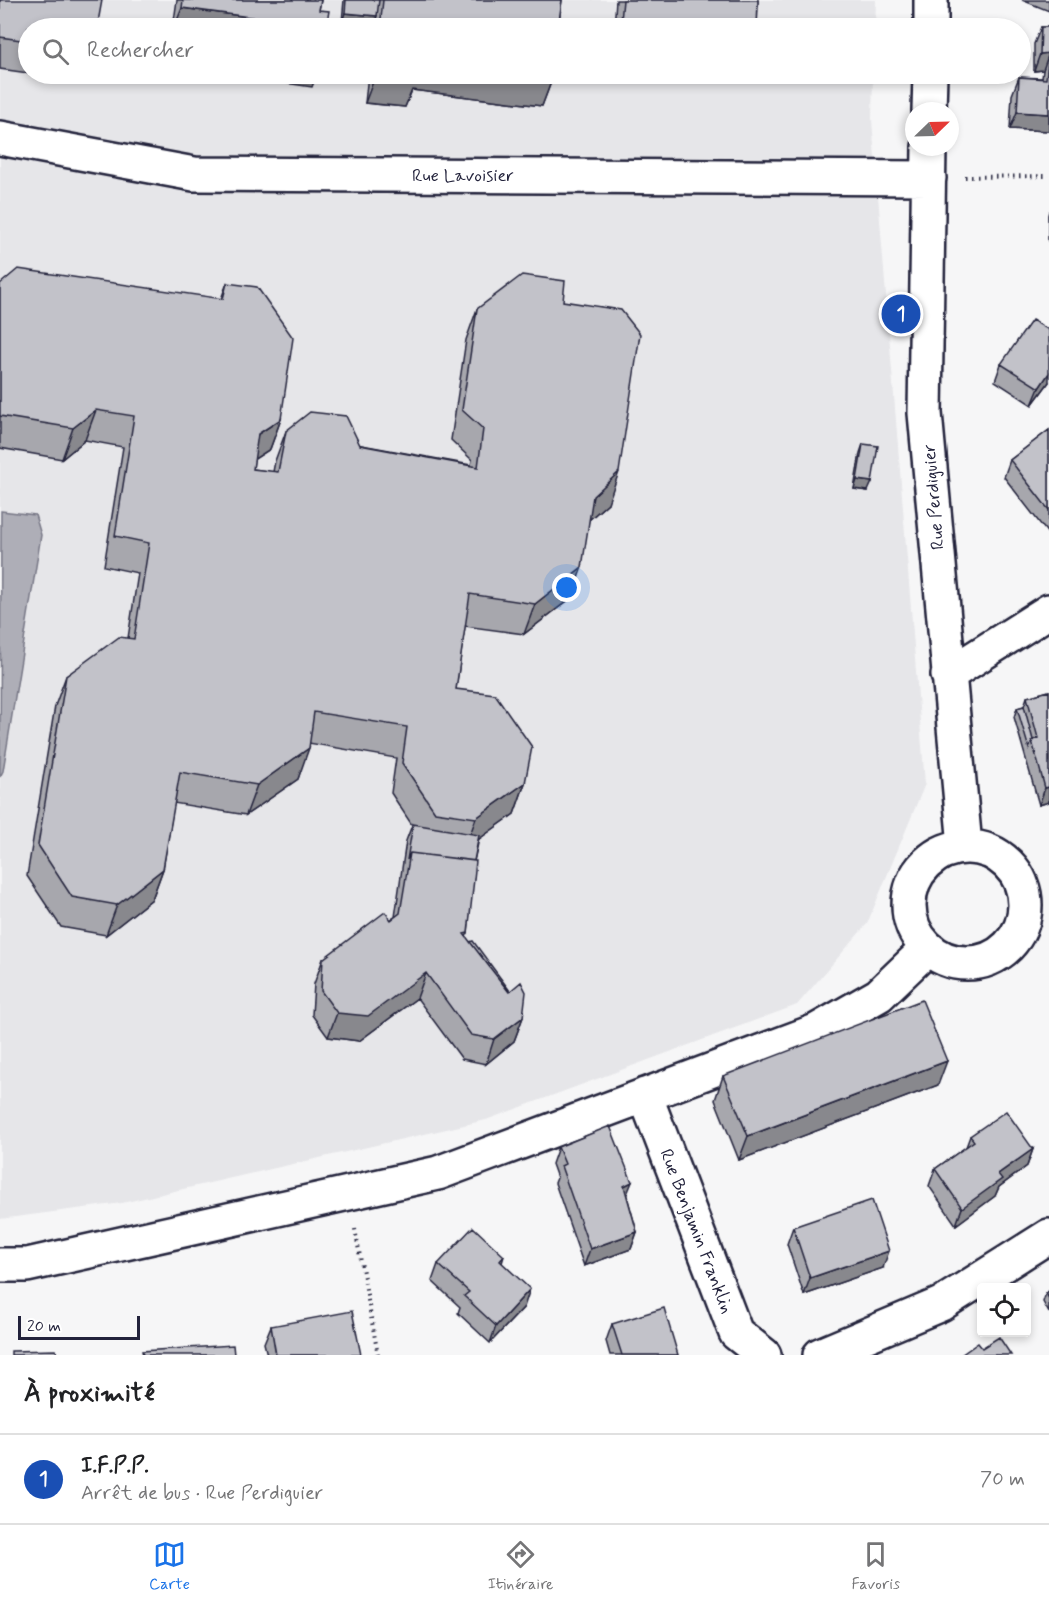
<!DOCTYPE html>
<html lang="fr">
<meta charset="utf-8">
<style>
:root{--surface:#fff;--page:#f2f2f2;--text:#202124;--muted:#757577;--line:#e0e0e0;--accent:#1a73e8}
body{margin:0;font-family:Mynerve,sans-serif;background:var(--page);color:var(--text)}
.controls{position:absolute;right:18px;bottom:18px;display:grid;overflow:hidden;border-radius:6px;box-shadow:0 3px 9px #0003}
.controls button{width:54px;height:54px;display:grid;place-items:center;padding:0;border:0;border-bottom:2px solid var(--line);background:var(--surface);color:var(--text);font:30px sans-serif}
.compass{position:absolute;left:905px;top:102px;width:54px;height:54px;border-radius:50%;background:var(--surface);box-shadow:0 3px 9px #0003;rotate:67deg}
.scale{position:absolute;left:18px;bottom:15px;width:122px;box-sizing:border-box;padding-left:6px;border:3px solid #22223b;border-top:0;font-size:16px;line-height:21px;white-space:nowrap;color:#22223b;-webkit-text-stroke:4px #fff;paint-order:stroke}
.you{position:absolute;left:567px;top:588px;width:21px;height:21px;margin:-15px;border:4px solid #fff;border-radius:50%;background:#1a73e8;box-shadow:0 0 0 9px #1a73e833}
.badge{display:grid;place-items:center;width:39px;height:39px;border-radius:50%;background:var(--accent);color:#fff;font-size:20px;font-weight:700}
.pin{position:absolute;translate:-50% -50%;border:3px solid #fff;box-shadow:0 2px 6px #0006}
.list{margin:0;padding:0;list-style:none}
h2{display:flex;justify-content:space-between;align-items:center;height:78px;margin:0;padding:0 24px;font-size:26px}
h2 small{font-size:20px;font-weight:400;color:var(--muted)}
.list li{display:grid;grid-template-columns:39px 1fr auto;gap:18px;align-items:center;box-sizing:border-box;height:90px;padding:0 24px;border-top:2px solid var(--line)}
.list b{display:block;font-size:22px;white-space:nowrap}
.list p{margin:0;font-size:20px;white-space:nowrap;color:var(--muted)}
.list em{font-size:20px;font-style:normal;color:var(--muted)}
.icon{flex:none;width:33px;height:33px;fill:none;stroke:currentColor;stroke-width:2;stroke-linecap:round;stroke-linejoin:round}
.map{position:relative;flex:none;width:1049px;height:1355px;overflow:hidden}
.search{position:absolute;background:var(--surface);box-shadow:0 3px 9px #0003;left:18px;right:18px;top:18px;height:66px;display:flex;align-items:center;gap:15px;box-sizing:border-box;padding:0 21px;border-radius:33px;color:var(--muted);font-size:22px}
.sheet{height:168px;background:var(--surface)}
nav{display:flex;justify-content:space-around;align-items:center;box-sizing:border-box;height:84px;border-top:2px solid var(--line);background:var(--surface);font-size:16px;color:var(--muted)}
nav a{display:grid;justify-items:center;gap:3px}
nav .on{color:var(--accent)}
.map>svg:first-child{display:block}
</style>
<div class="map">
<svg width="1049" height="1355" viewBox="0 0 1049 1355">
<rect width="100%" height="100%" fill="#f6f6f7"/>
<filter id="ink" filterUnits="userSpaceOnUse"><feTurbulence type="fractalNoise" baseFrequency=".0167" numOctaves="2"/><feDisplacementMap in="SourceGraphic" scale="12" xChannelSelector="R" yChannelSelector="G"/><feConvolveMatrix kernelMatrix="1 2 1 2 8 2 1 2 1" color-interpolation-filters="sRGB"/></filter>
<g filter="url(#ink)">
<!-- built -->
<path fill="#e6e6e9" d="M0 0H876L875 28H28V74H873L872 120 925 784 867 924 797 1005 486 1120 122 1203 0 1219Z"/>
<!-- water -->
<path fill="#aeaeb7" stroke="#767685" stroke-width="1.5" d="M1 511 35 515 41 535 3 771 0 777Z"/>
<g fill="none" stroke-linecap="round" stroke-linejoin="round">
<!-- street casing -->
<g stroke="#22223b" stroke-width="38">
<path id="street" d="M931 28V0
M929 111 930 74
M0 138 194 174 929 178
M929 147 925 413 965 846
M948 675 1049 611
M909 905a58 58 0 1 1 116 0a58 58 0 1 1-116 0Z
M645 1095 736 1333 764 1355
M0 1265H27L438 1173 816 1031 879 995 928 948
M820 1355 941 1304 1049 1236"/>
</g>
<!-- path -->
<path stroke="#22223b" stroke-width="4" stroke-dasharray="1.5 4.5" stroke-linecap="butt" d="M965 177 1049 176
M355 1229 378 1355"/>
<!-- street -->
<use href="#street" stroke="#fff" stroke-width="33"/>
</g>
<!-- wall -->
<path fill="#a7a7ad" stroke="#22223b" stroke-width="1.5" d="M0 0 28 28V73L0 69Z
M177 0H321L319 10 326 28H173Z
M344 0H562L558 28H373L374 25 342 22Z
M616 0H758L757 28H614Z
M1022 0H1049V11Z
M1041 27H1049V131L1010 129 1012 95 1019 77 1042 78 1043 70 1034 71V44Z
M29 74H84L81 82Z
M368 74H552L551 82 542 106 412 90 405 107 365 103Z
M1049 211V241H1048V215Z
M227 283 281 419 270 449 254 459 253 469 273 472 275 461 286 431 471 465 472 460 451 440 466 340 477 309 563 301 608 503 589 520 571 598 524 634 465 626 456 689 525 783 514 814 479 839 474 861 468 933 466 937 523 1017 514 1041 486 1064 462 1059 417 998 359 1041 328 1037 312 1015 314 984 323 959 395 917 406 841 412 825 391 793 396 758 309 743 298 779 246 815 174 803 163 869 152 899 106 935 61 927 27 876 55 706 66 676 128 638 138 573 104 566 123 447 85 440 62 459 0 448V284L221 299Z
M1001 364 1049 382 1032 405 995 381Z
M1049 430V535L1004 477 1010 460Z
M863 444 868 491 854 489 860 453Z
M1049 691V802L1039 805 1014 717 1017 708 1024 706 1027 697Z
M723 1076 938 1085 739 1160 715 1100Z
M970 1136 1033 1149 1027 1166 999 1187 995 1196 956 1225 929 1186 935 1169 966 1147Z
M558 1147 627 1196 637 1232 631 1249 584 1266 555 1183 557 1178 552 1164Z
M793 1227 883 1268 804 1295 787 1244Z
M504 1256 502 1263 524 1307 490 1343 458 1313 460 1307 432 1281 438 1264Z
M1049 1291V1313L1043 1302 1046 1293Z
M612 1324 678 1355H610L606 1341Z
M271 1326 361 1355H267L264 1343Z"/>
<!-- shaded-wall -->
<path fill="#88888d" stroke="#22223b" stroke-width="1.5" d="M182 8 272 20 269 28H174Z
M345 13 377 16 374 25 342 22Z
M621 21 709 28H619Z
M1049 53 1043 70 1034 71 1040 54Z
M259 74H317L312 87 257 79Z
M413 74H484L551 82 542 106 412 90 405 107 365 103 374 79Z
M1017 112 1049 114V131L1010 129Z
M1049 373V382L1032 405 1039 388Z
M96 410 85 440 62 459 73 428Z
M281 419 270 449 247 464 258 434Z
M619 472 608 503 582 526 593 496Z
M857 480 872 482 868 491 854 489Z
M582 567 571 598 524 634 535 604Z
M309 748 298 779 246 815 257 785Z
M525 783 514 814 465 849 476 818Z
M1049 787V802L1039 805 1045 788Z
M163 869 152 899 106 935 117 905Z
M426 973 417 998 359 1041 328 1037 337 1013Z
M523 1017 514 1041 486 1064 494 1039Z
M947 1061 938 1085 739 1160 748 1136Z
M1033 1149 1027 1166 999 1187 995 1196 956 1225 962 1208 998 1174Z
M632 1182 625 1199 624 1186Z
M637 1232 631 1249 584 1266 590 1249Z
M889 1251 883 1268 804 1295 810 1278Z
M530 1289 524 1307 490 1343 496 1326Z"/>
<!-- building -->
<path fill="#c2c2c9" stroke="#22223b" stroke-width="1.5" d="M0 0H102L97 28H28V41L0 37Z
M183 0H321L319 10 329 11 326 28H270L272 20 182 8Z
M346 0H379L377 16 345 13Z
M383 0H562L558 28H380Z
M623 0H758L757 28H709L621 21Z
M1041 27H1049V114L1017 112 1019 77 1046 79 1049 53 1040 54Z
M375 74H415L414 83 374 79Z
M484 74H552L551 82Z
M18 269 223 299 227 283 257 287 293 338 281 419 258 434 253 469 278 472 286 431 310 412 346 416 360 445 478 467 483 429 462 410 477 309 522 275 565 281 563 301 621 310 640 334 619 472 593 496 582 567 535 604 470 594 456 689 495 694 532 747 525 783 476 818 435 812 402 763 407 727 314 712 309 748 257 785 180 772 163 869 117 905 72 897 38 845 66 676 119 637 134 639 149 543 115 536 134 416 96 410 73 428 0 416V284Z
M1032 320 1049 330V373L1039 388 1001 364Z
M1049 430V510L1010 460Z
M863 444 878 446 872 482 857 480Z
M1049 691V787L1045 788 1032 741 1038 738 1027 697Z
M1024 706 1033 740 1032 741 1029 749 1017 708Z
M413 824 479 835 474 861 410 853 407 860Z
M410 853 476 861 468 933 464 934 509 992 521 982 526 992 523 1017 494 1039 471 1035 426 973 368 1016 337 1013 321 991 323 959 385 912 391 920 400 913Z
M473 941 510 991 509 992 470 942Z
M922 1000 947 1061 748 1136 723 1076Z
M1006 1111 1033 1149 998 1174 1002 1179 962 1208 935 1169 974 1141 970 1136Z
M610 1126 632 1182 624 1186 637 1232 590 1249 561 1166 565 1164 558 1147Z
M872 1200 889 1251 810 1278 793 1227Z
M473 1227 504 1256 500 1261 530 1289 496 1326 464 1296 469 1292 438 1264Z
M1049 1291V1299L1046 1293Z
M664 1308 678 1355H622L612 1324Z
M352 1311 361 1355H276L271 1326Z
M999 1337 1011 1355H961L978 1343 982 1348Z
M233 1345 234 1355H143L142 1351Z
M56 1350 57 1355H11V1351Z"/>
</g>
<g text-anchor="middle" stroke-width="5" stroke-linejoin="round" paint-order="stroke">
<!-- street labels -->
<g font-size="18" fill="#22223b" stroke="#fff">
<text x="463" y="181">Rue Lavoisier</text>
<text transform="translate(933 497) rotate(-95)" y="6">Rue Perdiguier</text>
<text transform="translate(697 1231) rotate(69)" y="6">Rue Benjamin Franklin</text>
</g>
</g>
</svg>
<div class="controls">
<button><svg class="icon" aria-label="locate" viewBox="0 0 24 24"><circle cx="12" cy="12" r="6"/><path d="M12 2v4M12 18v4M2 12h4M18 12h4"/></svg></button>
</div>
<svg class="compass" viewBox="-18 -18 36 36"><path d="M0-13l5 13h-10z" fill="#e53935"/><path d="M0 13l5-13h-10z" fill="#757577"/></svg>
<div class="scale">20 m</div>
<div class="you"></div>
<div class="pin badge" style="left:901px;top:314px;background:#1a4fb4">1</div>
<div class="search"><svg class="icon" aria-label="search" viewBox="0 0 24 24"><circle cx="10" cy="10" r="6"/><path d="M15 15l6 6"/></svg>Rechercher</div>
</div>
<section class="sheet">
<h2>À proximité<small></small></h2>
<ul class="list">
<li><span class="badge" style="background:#1a4fb4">1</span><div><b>I.F.P.P.</b><p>Arrêt de bus · Rue Perdiguier</p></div><em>70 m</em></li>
</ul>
</section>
<nav>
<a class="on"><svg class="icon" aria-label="map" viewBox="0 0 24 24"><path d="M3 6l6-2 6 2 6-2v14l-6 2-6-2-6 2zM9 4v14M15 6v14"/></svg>Carte</a>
<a><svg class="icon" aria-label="directions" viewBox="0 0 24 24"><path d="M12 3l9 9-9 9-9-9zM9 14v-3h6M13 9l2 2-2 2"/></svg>Itinéraire</a>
<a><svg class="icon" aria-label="saved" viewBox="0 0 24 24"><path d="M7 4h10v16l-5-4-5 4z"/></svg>Favoris</a>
</nav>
